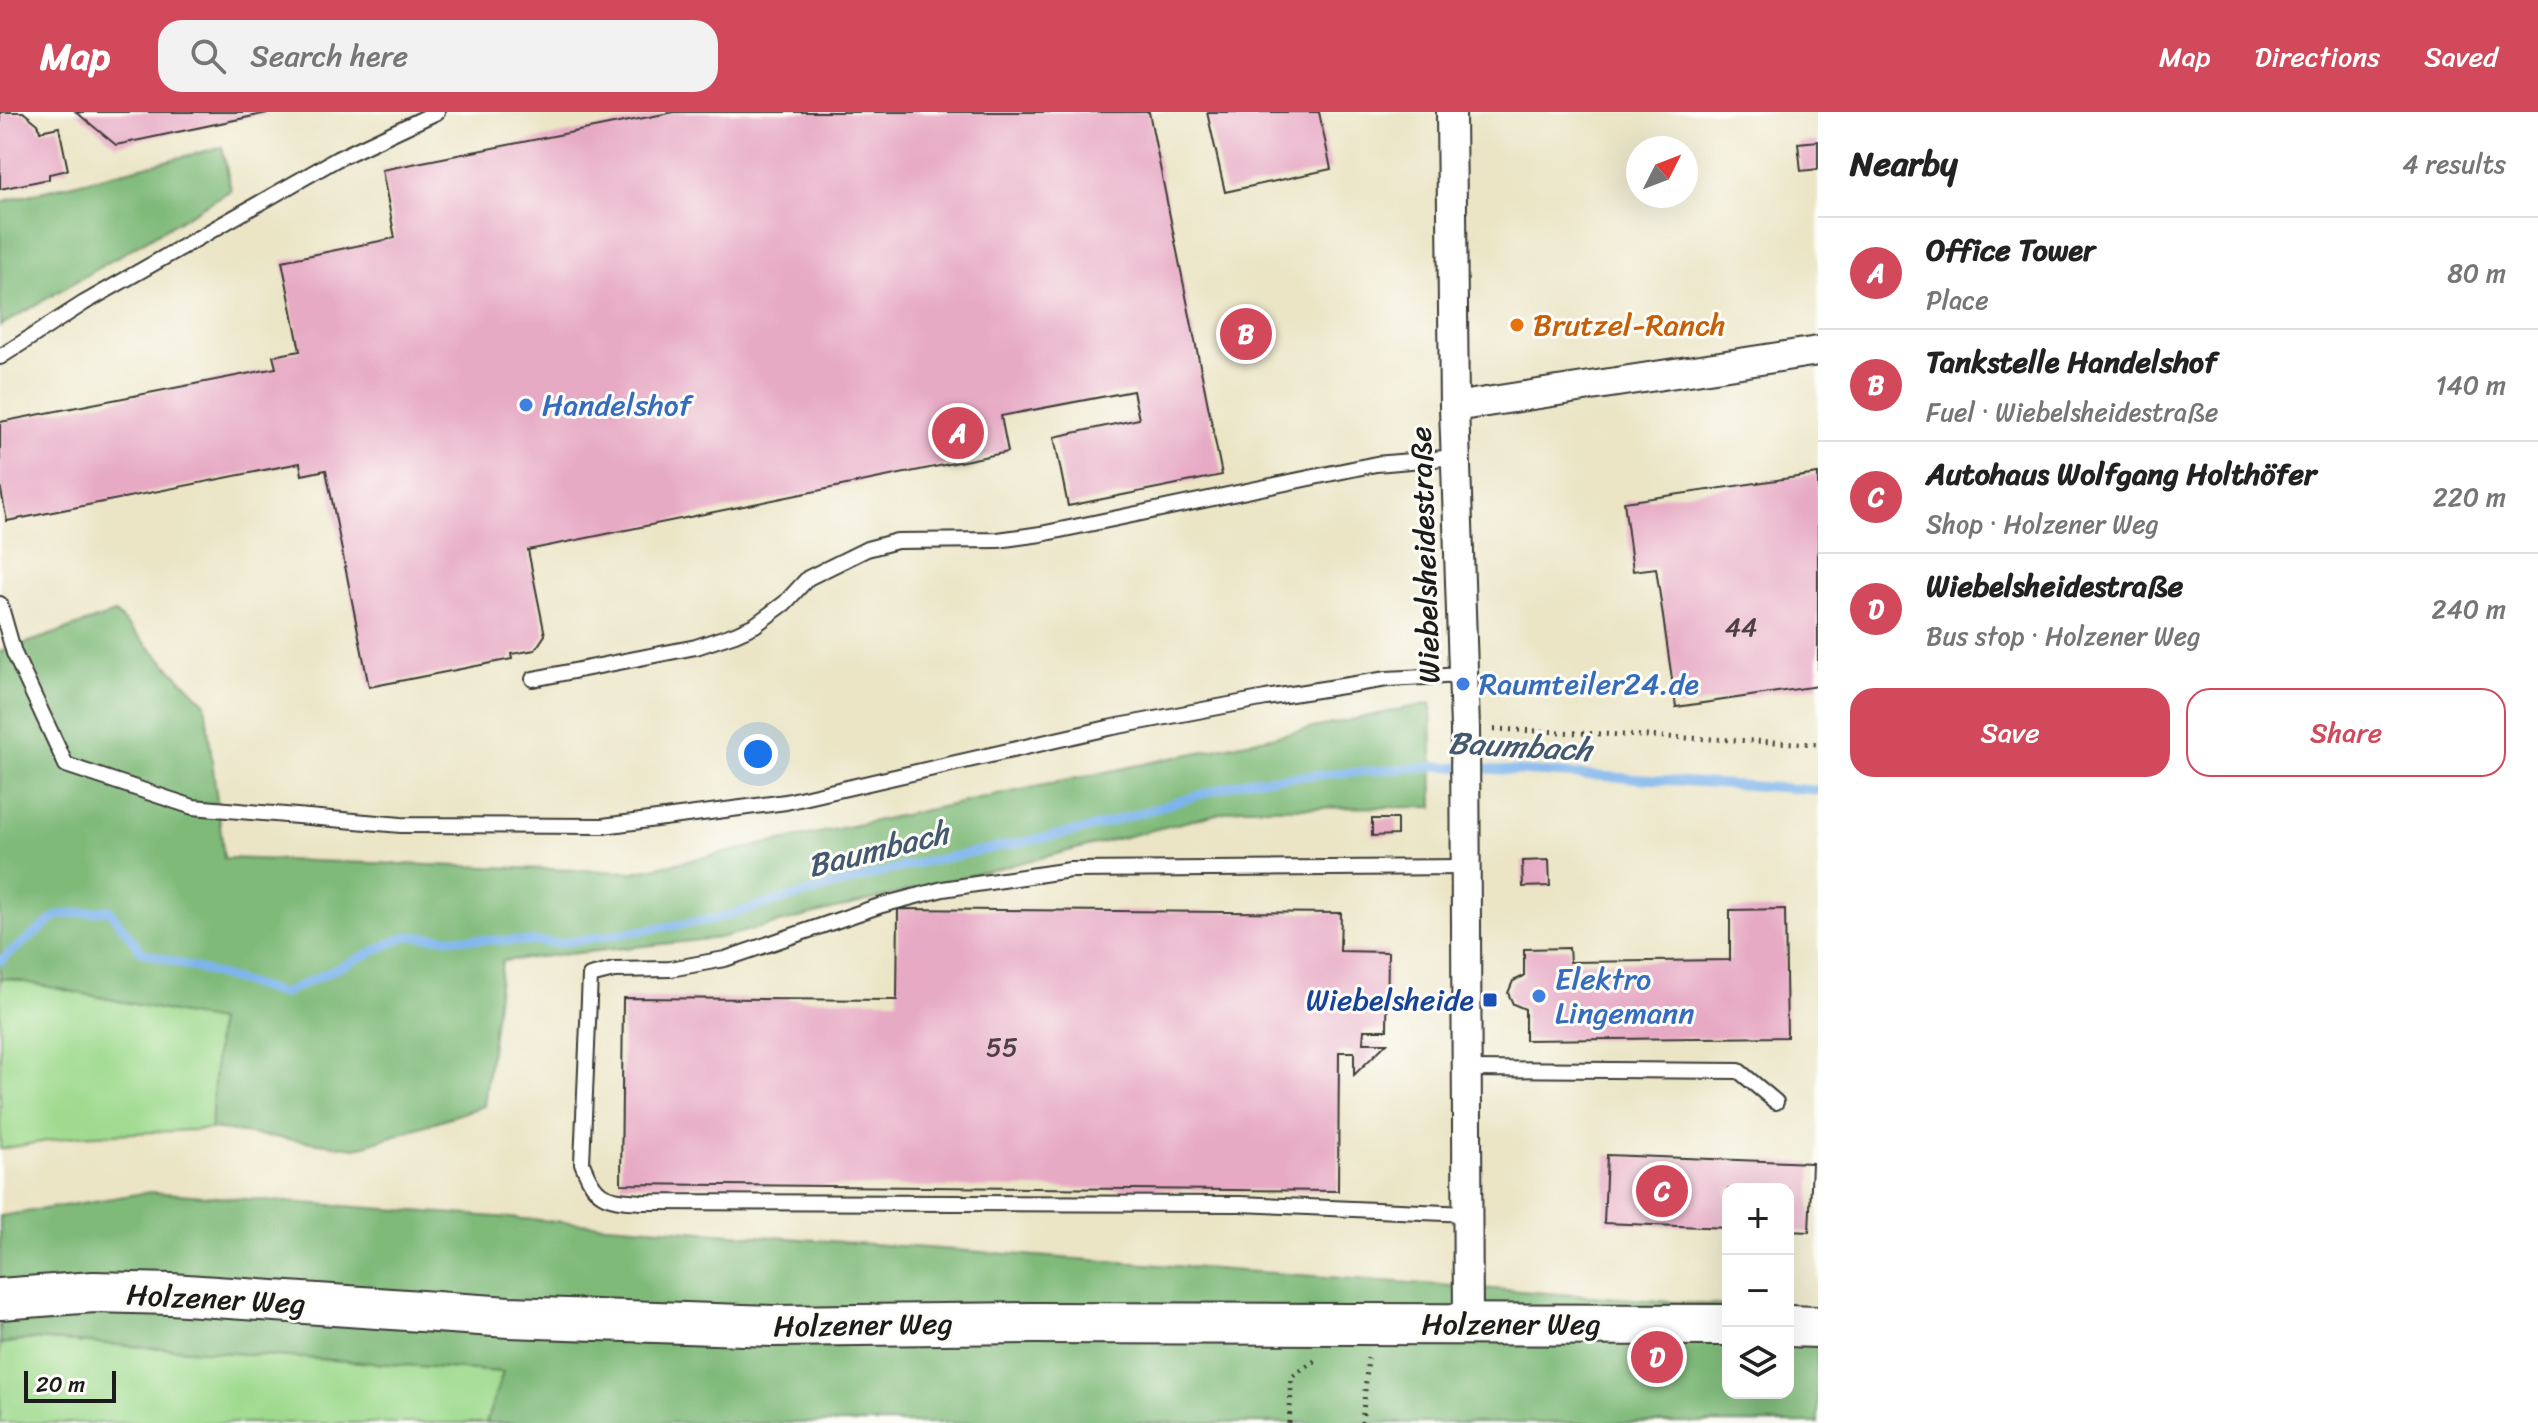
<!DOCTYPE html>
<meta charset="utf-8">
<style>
:root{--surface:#fff;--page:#f2f2f2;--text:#222;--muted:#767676;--line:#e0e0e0;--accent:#d1495b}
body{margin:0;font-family:Sriracha,sans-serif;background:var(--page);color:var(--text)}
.controls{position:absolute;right:24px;bottom:24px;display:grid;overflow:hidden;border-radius:16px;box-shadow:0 8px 32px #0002}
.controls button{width:72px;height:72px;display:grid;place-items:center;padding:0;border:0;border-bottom:2px solid var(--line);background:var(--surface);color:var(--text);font:40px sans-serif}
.compass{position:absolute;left:1626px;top:24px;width:72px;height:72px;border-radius:50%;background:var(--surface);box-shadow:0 8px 32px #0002;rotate:48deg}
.scale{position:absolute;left:24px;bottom:20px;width:92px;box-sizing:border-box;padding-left:8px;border:4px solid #1c1c1c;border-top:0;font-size:22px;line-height:28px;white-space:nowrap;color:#1c1c1c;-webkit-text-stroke:6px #fdfcf7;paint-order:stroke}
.you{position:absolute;left:758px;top:642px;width:28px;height:28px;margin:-20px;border:6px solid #fff;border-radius:50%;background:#1a73e8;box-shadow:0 0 0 12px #1a73e833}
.badge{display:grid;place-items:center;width:52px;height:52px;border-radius:50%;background:var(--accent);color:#fff;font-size:26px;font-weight:700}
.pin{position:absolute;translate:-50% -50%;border:4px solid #fff;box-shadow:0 2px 8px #0006}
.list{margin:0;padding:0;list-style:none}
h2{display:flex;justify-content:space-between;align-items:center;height:104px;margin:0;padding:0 32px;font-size:34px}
h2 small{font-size:26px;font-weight:400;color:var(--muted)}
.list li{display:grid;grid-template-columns:52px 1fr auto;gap:24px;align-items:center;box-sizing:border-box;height:112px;padding:0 32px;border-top:2px solid var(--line)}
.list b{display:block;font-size:30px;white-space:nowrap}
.list p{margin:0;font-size:26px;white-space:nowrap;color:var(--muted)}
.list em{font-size:26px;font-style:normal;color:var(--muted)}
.actions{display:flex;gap:16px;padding:24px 32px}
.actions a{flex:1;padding:18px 0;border:2px solid var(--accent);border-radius:24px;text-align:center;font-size:28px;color:var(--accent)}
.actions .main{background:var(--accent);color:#fff}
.icon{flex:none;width:44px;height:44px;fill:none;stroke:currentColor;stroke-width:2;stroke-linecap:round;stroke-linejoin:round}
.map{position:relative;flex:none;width:1818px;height:1311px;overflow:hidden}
header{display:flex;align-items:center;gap:48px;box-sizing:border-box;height:112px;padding:0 40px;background:var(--accent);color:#fff}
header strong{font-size:38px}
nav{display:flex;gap:44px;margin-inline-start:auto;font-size:28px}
.search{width:560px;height:72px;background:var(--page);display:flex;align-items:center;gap:20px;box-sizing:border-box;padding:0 28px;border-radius:24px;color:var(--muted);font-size:30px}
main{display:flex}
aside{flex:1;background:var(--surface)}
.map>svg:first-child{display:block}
</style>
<header>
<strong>Map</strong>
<div class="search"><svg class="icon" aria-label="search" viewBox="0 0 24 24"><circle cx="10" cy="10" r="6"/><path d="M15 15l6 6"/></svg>Search here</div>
<nav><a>Map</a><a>Directions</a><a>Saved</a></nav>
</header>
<main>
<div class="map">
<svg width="1818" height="1311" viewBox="0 0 1818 1311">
<rect width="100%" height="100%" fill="#fdfcf7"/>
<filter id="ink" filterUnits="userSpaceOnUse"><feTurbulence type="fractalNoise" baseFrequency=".0125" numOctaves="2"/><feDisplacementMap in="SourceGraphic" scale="16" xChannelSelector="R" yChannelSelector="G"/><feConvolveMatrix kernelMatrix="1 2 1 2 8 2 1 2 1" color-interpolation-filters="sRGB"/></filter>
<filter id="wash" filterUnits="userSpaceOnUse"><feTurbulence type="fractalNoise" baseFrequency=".006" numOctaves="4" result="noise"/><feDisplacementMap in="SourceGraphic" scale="32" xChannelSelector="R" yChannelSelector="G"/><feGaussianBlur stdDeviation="1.8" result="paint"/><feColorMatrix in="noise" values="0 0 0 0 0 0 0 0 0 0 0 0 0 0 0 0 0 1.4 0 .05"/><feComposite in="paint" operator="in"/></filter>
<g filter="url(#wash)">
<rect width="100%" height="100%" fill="#ebe5c6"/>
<!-- green -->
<path fill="#9fda8e" stroke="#5e7b55" stroke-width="2" d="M5 866 218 909 211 1017 77 1024 0 1037V868Z
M32 1227 503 1260 486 1311H0V1232Z"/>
<!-- forest -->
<path fill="#7fba79" stroke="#4e6b4a" stroke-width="2" d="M222 35 231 78 0 214V90Z
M115 501 205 591 224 746 634 760 1431 591 1433 695 1241 696 719 826 502 849 484 994 356 1036 211 1017 218 909 5 866 0 868V540Z
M150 1080 1728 1194V1281H1788V1199L1818 1201V1311H486L503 1260 32 1227 0 1232V1104Z"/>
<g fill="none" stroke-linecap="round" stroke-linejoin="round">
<!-- stream -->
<path stroke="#7db4ec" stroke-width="9" d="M0 849 58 803 109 798 142 840 282 882 406 824 561 831 709 808 910 753 1087 717 1249 668 1438 654 1818 678"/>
</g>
<g id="blocks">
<!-- building -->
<path fill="#e7aac5" d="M0 0H23L38 12 40 19 59 15 68 58 49 62V67L0 77Z
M76 0H268V1L116 33Z
M674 0H1149L1222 363 1068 394 1054 325 1139 307 1133 279 1001 304 1008 340 528 438 545 523 535 538 511 542 512 547 369 575 326 358 302 363 300 351 7 409 0 373V310L276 256 273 244 300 239 282 149 395 126 382 58Z
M1207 0H1319L1331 57 1225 80Z
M1818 29V57L1801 59 1798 31Z
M1818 362V574L1676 595 1656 456 1633 459 1624 390Z
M1372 707H1397V723L1372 724Z
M1549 748 1550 774 1523 775 1522 749Z
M898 797 1341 801 1340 839 1388 840 1387 918H1364L1363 931H1387L1354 963V940H1339L1338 1079 621 1072 623 886 897 888Z
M1785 797 1787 925 1525 928V897L1513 892 1508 881 1513 869 1524 864V837L1569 836 1570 850 1730 848V798Z
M1607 1043 1812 1051 1809 1120 1788 1119V1077H1728V1116L1604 1111Z"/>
</g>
</g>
<g filter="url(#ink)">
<use href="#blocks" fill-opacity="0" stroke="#3b3a36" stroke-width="2"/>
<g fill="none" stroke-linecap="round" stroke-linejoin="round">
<!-- service casing -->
<g stroke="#3b3a36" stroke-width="18">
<path id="service" d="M0 245 84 191 337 47 437 0
M0 492 14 541 66 653 193 695 401 713 603 714 786 690 1108 616 1266 586 1387 567 1463 563
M533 567 696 535 735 522 755 513 785 491 808 466 867 437 897 429 998 428 1041 422 1376 352 1456 345
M1466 755 1070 758 943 777 882 793 725 847 670 857 614 858 590 864 582 1051C596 1087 604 1087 641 1090L1240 1092 1468 1102
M1468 957 1739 959 1776 990"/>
</g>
<!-- minor casing -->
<g stroke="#3b3a36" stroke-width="32">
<path id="minor" d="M1451 0 1454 295 1465 616 1468 1211
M1454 295 1818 239"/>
</g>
<!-- secondary casing -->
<g stroke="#3b3a36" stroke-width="44">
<path id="secondary" d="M0 1187 94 1180 171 1182 509 1205 773 1214 1033 1211 1728 1213
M1788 1214 1818 1215"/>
</g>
<!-- path -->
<path stroke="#3b3a36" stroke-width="5" stroke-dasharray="2 6" stroke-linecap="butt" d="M1494 617 1818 632
M1289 1311 1292 1265 1319 1246
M1362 1311 1368 1246"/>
<!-- service -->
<use href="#service" stroke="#fff" stroke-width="14"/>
<!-- minor -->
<use href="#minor" stroke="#fff" stroke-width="28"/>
<!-- secondary -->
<use href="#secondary" stroke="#fff" stroke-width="40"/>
</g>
</g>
<!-- markers -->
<circle fill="#e8710a" stroke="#fdfcf7" stroke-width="3" cx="1517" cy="213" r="8"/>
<g fill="#3f7fe0" stroke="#fdfcf7" stroke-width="3">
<circle cx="526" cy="293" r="8"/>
<circle cx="1463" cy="572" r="8"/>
<circle cx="1539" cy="884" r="8"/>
</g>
<rect fill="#1a4fb4" stroke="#fdfcf7" stroke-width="3" x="1482" y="880" width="16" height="16" rx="4"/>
<g text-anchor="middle" stroke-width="6" stroke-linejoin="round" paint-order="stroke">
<!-- number labels -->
<g font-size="26" fill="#4f4046">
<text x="1741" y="524">44</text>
<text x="1002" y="944">55</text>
</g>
<!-- food labels -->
<g font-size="30" fill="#c56008" stroke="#fdfcf7" text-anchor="start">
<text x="1533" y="223">Brutzel-Ranch</text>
</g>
<!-- shop labels -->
<g font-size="30" fill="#366cbe" stroke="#fdfcf7" text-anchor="start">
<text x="542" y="303">Handelshof</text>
<text x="1479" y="582">Raumteiler24.de</text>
<text x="1555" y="877">Elektro<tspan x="1555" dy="34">Lingemann</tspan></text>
</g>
<!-- street labels -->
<g font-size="30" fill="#1c1c1c" stroke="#fdfcf7">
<text transform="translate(1425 443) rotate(-92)" y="10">Wiebelsheidestraße</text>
<text transform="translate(216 1187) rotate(3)" y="10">Holzener Weg</text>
<text x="1511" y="1222">Holzener Weg</text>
<text transform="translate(863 1213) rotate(-1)" y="10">Holzener Weg</text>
</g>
<!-- transit labels -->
<g font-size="30" fill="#164399" stroke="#fdfcf7" text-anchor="end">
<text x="1474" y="898">Wiebelsheide</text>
</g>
<!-- water labels -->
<g font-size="32" font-style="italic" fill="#43596f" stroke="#fdfcf7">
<text transform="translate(1520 634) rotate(3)" y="11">Baumbach</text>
<text transform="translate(878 737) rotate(-14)" y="11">Baumbach</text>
</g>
</g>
</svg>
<div class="controls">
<button>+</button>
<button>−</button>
<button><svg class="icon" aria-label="layers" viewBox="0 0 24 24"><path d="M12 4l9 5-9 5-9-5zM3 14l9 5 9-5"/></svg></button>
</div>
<svg class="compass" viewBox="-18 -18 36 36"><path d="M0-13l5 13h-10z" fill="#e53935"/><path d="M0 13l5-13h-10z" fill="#767676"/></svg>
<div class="scale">20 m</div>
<div class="you"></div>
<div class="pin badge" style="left:958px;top:321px">A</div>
<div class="pin badge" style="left:1246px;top:222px">B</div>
<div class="pin badge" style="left:1662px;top:1079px">C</div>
<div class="pin badge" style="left:1657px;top:1245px">D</div>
</div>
<aside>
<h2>Nearby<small>4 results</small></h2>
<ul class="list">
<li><span class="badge">A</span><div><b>Office Tower</b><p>Place</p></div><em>80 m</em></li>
<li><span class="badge">B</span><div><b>Tankstelle Handelshof</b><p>Fuel · Wiebelsheidestraße</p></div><em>140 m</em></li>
<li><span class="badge">C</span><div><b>Autohaus Wolfgang Holthöfer</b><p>Shop · Holzener Weg</p></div><em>220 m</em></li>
<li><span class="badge">D</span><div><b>Wiebelsheidestraße</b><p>Bus stop · Holzener Weg</p></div><em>240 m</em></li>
</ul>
<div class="actions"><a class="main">Save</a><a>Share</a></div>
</aside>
</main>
